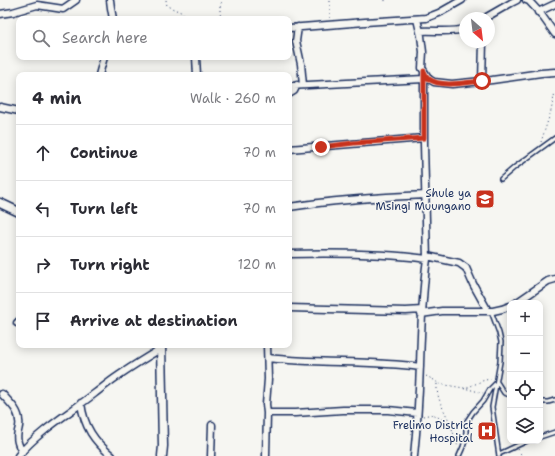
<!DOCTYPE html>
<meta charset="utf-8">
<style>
:root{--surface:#fff;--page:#f7f7f7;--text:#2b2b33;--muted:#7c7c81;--line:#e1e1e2}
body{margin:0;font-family:"Shantell Sans",sans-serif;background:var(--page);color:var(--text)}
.controls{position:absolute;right:12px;bottom:12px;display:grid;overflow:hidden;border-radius:8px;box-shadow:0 2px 10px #0003}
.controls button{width:36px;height:36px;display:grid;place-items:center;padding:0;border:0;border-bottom:1px solid var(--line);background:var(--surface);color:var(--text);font:20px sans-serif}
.compass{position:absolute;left:459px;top:12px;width:36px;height:36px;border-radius:50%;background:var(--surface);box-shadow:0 2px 10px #0003;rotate:152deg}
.stop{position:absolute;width:12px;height:12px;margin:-9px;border:3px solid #c8321e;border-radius:50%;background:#fff}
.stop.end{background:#c8321e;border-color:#fff;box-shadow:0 1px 4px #0008}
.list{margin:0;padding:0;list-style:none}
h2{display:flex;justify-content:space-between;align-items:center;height:52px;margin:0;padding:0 16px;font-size:17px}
h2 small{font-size:13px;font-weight:400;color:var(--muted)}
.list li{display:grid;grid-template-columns:26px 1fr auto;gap:12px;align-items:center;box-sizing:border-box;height:56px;padding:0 16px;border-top:1px solid var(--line)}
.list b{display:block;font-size:15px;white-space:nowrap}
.list em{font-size:13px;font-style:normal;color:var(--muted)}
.icon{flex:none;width:22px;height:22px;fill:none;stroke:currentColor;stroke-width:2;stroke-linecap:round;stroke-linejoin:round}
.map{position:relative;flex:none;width:555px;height:456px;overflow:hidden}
.search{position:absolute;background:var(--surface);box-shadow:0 2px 10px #0003;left:16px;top:16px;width:276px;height:44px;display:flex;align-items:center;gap:10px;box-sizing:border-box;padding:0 14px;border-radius:8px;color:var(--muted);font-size:15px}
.panel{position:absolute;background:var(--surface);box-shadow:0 2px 10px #0003;left:16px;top:72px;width:276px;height:276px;border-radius:8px}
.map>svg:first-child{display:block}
</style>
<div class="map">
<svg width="555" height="456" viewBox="0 0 555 456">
<rect width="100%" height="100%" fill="#f6f6f2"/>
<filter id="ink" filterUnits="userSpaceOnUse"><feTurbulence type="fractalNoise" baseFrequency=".025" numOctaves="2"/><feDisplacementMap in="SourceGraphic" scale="8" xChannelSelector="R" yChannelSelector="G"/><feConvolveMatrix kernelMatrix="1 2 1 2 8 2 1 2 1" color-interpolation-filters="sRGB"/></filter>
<g filter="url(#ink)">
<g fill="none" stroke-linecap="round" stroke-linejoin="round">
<!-- lane casing -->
<g stroke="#1b2f5e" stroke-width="6">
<path id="lane" d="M501 179 515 167 555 138
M491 311 499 333 501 342 500 362 492 407 499 456
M540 402H548L555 400
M540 437 555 432
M499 454 527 441
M459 456 463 447 465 441 466 433V425L467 421 473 412 483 401 490 389 497 382 504 393 510 395"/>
</g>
<!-- street casing -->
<g stroke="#1b2f5e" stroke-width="9">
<path id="street" d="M110 0 111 8 113 19
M526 0 529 1 540 13 555 34
M538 12 555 4
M0 14 13 12 37 5 63 9 76 0
M485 18 511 3 517 0
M417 19 421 36 423 52 422 68 429 79 434 82 452 84 492 80 541 73 555 72
M298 27 296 41 301 64 303 85
M289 28 365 22 426 18 439 13 462 0
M420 31C436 30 449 33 465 29
M196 57 197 75
M99 75 104 57
M482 81 483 42
M289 86 424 79
M289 94 294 91 297 85
M0 107 19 111
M289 149 424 138
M289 207C335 200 380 197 426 195
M289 254C335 253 381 253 427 259
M427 256 459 263 466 268 473 284 488 311
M516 303 548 281 555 279
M289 308 406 311 422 310
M421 314 442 311H493L502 309 510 306
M17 323 19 321
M268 358C318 364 369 360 420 367
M2 394C9 402 19 410 19 421 20 424 19 427 18 431 16 439 18 444 22 452
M81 403C84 427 94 441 112 456
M267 413H295L343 410H388L417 413
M18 456C39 431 68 414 94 394 102 388 109 382 118 376 132 366 147 357 162 348
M211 456 212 425
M266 456 267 413 266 404 268 379 267 345
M414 456C417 426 419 395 420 365 421 329 422 294 427 259L424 144V71"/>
</g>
<!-- secondary casing -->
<g stroke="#1b2f5e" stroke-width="11">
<path id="secondary" d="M0 203 19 212
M161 345 163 446 162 456"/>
</g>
<!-- path -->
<path stroke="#1b2f5e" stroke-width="1" stroke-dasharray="1 3" stroke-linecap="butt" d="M166 0 167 6 183 13 184 19
M385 1V0
M330 18V0
M220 19V5L223 0
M541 142 551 111 555 92
M426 376 434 380 439 384 464 388 483 393
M437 384C436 399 445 411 451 425 453 432 455 439 458 446
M464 389 482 381 493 378
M423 416 433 414 441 419 448 420
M517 451 524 456"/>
<!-- lane -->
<use href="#lane" stroke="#f6f6f2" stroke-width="3"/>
<!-- street -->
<use href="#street" stroke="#f6f6f2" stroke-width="6"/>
<!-- secondary -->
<use href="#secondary" stroke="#f6f6f2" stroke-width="8"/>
</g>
</g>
<g fill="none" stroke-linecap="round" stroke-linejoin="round" filter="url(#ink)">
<!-- route -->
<path stroke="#c8321e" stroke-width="5" d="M321 147 354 143 424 138V71C425 74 427 77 429 79 440 88 469 82 482 81"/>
</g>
<!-- icons -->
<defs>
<g id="school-square" transform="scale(1)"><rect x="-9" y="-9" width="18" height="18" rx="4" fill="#c8321e" stroke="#f6f6f2"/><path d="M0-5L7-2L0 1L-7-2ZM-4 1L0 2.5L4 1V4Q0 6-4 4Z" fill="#fff"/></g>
<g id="hospital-square" transform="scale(1)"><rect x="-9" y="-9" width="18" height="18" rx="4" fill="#c8321e" stroke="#f6f6f2"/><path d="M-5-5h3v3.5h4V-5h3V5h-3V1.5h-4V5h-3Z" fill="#fff"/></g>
</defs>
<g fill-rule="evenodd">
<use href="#school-square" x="485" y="199"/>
<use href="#hospital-square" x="487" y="431"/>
</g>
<g text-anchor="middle" stroke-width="3" stroke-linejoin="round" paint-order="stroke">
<!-- poi labels -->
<g font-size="11" fill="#1b2f5e" stroke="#f6f6f2" text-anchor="end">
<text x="471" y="197">Shule ya<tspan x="471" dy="13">Msingi Muungano</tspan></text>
<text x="473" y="429">Frelimo District<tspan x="473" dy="13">Hospital</tspan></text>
</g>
</g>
</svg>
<div class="controls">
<button>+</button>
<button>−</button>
<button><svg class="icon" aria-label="locate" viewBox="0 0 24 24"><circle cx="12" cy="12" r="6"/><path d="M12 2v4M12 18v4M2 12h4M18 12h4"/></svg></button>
<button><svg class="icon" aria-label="layers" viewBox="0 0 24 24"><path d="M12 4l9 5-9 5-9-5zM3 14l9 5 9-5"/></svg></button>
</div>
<svg class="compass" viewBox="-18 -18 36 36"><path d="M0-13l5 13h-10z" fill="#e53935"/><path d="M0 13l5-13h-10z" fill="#7c7c81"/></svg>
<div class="stop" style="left:482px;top:81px"></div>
<div class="stop end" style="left:321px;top:147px"></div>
<div class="search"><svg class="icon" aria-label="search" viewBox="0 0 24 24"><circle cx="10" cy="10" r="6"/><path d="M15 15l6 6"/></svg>Search here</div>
<section class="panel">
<h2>4 min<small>Walk · 260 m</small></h2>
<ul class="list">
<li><svg class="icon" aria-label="ahead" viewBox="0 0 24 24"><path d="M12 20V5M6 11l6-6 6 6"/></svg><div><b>Continue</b></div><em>70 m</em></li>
<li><svg class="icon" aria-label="left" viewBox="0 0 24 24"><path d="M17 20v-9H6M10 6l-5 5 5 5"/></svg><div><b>Turn left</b></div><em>70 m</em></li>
<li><svg class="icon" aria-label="right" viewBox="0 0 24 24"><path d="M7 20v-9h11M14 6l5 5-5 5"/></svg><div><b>Turn right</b></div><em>120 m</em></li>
<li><svg class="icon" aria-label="arrive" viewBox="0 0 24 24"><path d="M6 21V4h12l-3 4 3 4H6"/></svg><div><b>Arrive at destination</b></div></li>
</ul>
</section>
</div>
